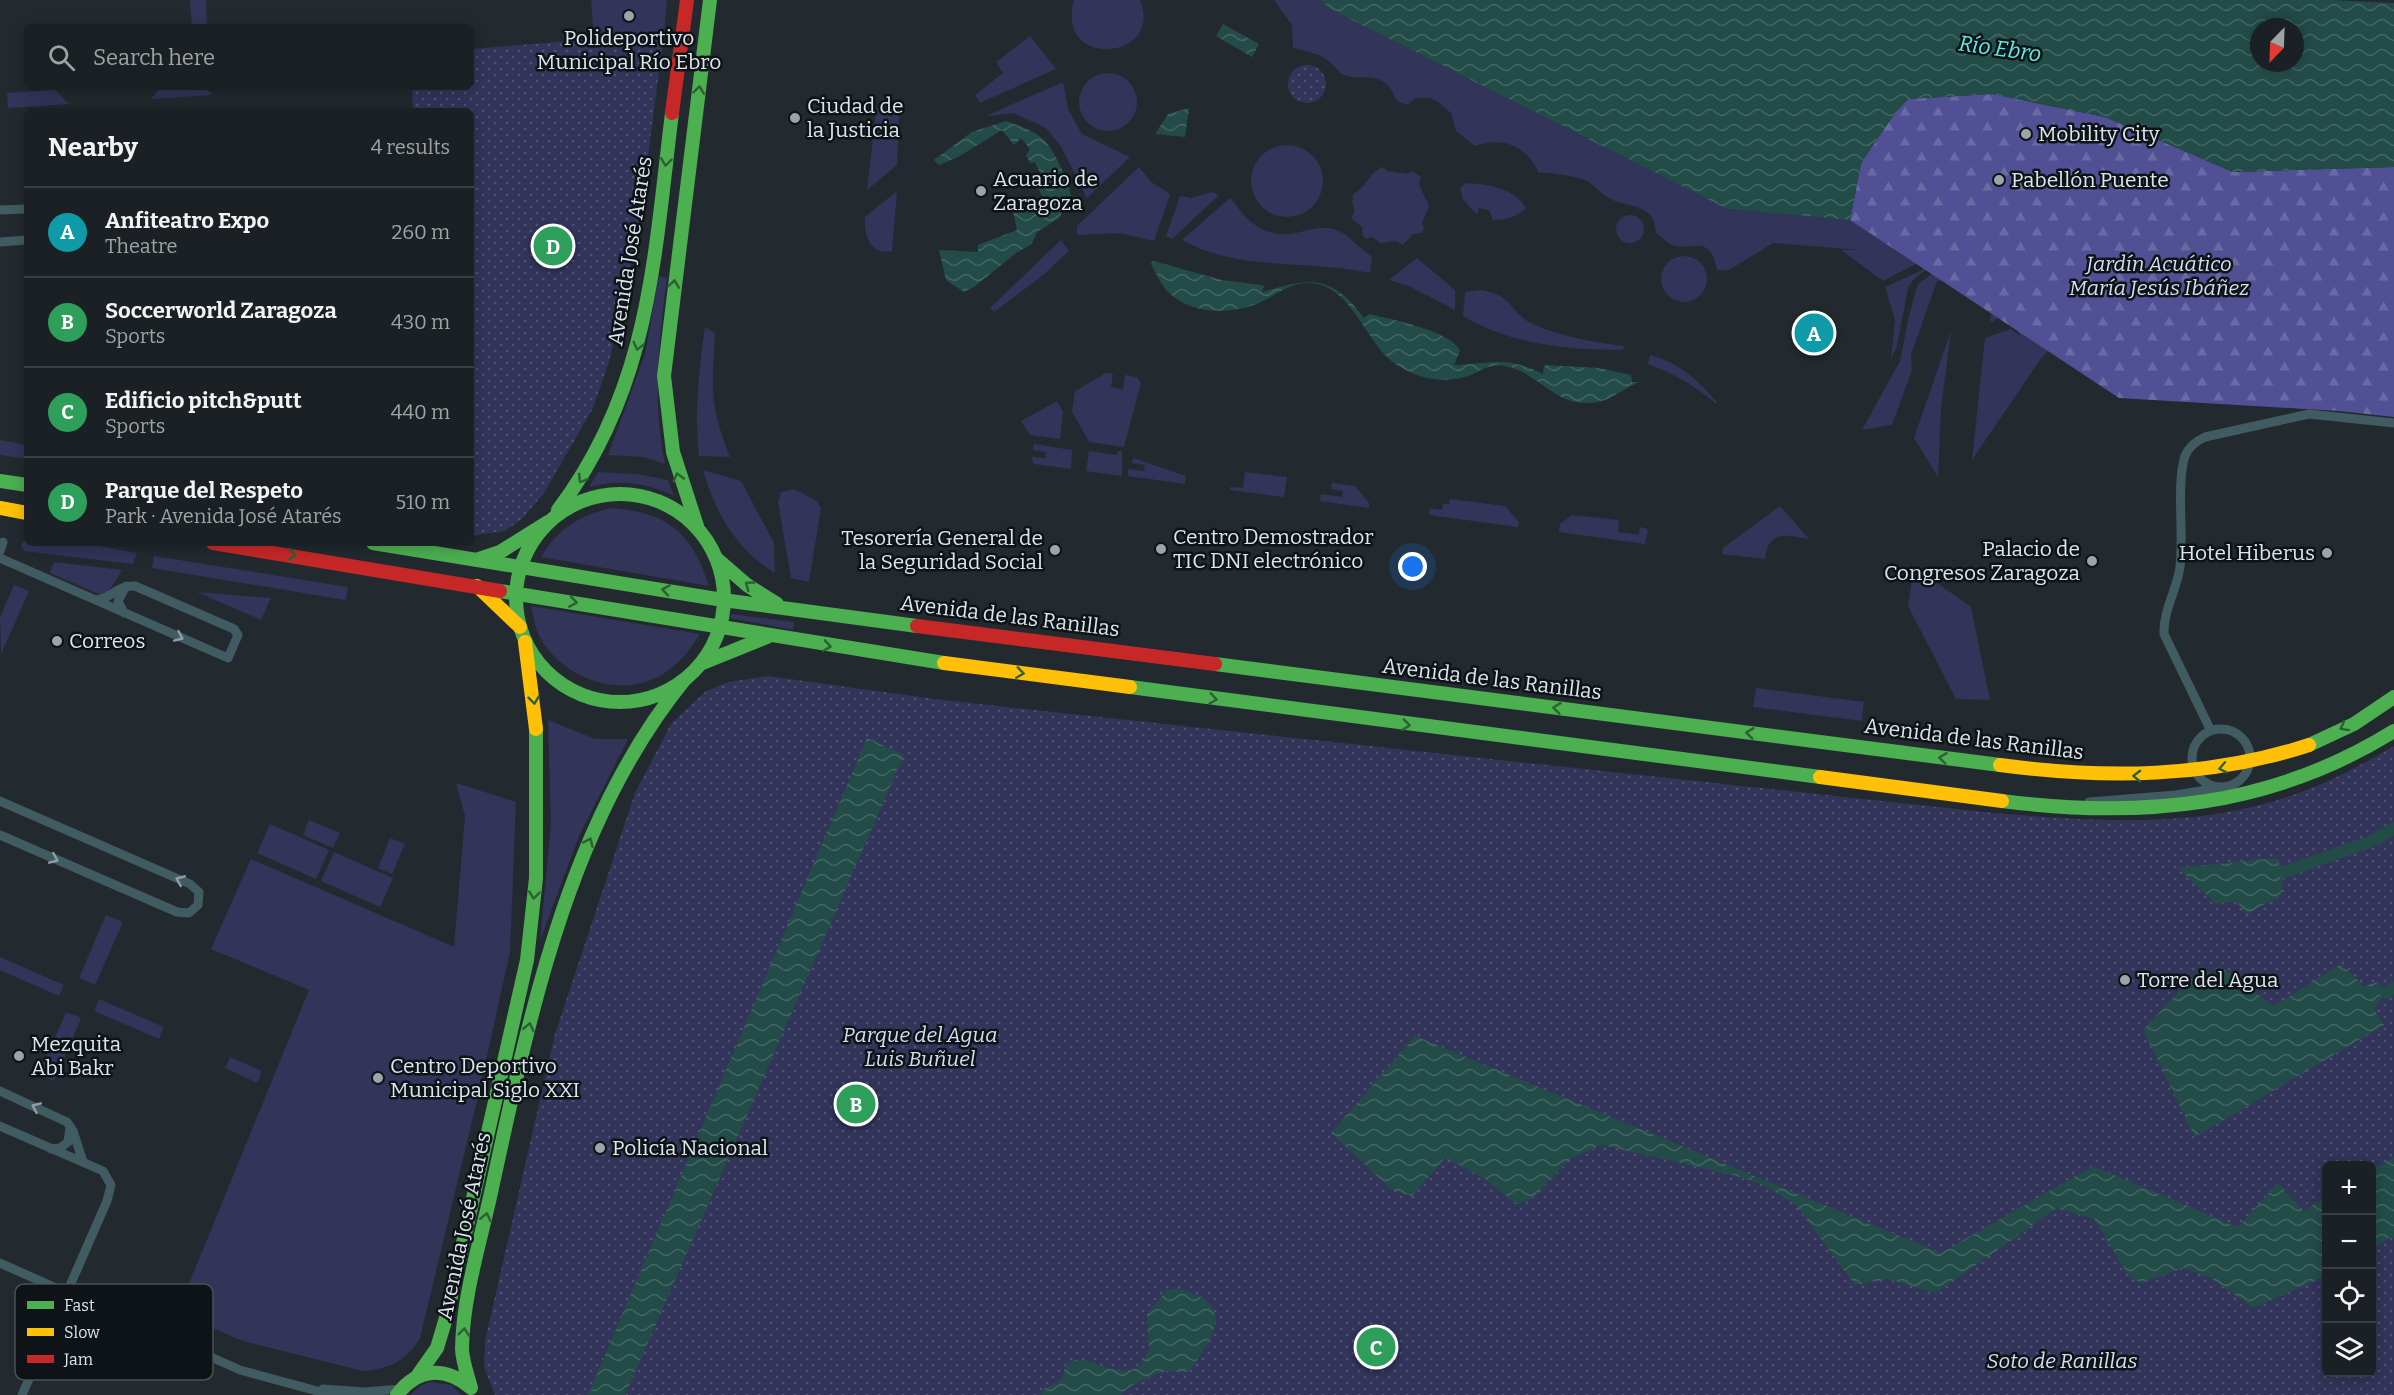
<!DOCTYPE html>
<meta charset="utf-8">
<style>
:root{--surface:#1a2023;--page:#272d30;--text:#f1f3f6;--muted:#9fa3a6;--line:#383e41;--accent:#9ba4a9}
body{margin:0;font-family:Bitter,serif;background:var(--page);color:var(--text)}
.controls{position:absolute;right:18px;bottom:18px;display:grid;overflow:hidden;border-radius:9px;box-shadow:0 3px 15px #0003}
.controls button{width:54px;height:54px;display:grid;place-items:center;padding:0;border:0;border-bottom:2px solid var(--line);background:var(--surface);color:var(--text);font:30px sans-serif}
.compass{position:absolute;left:2250px;top:18px;width:54px;height:54px;border-radius:50%;background:var(--surface);box-shadow:0 3px 15px #0003;rotate:203deg}
.you{position:absolute;left:1413px;top:567px;width:21px;height:21px;margin:-15px;border:4px solid #fff;border-radius:50%;background:#1a73e8;box-shadow:0 0 0 9px #1a73e833}
.badge{display:grid;place-items:center;width:39px;height:39px;border-radius:50%;background:var(--accent);color:#fff;font-size:20px;font-weight:700}
.pin{position:absolute;translate:-50% -50%;border:3px solid #fff;box-shadow:0 2px 6px #0006}
.list{margin:0;padding:0;list-style:none}
h2{display:flex;justify-content:space-between;align-items:center;height:78px;margin:0;padding:0 24px;font-size:26px}
h2 small{font-size:20px;font-weight:400;color:var(--muted)}
.list li{display:grid;grid-template-columns:39px 1fr auto;gap:18px;align-items:center;box-sizing:border-box;height:90px;padding:0 24px;border-top:2px solid var(--line)}
.list b{display:block;font-size:22px;white-space:nowrap}
.list p{margin:0;font-size:20px;white-space:nowrap;color:var(--muted)}
.list em{font-size:20px;font-style:normal;color:var(--muted)}
.icon{flex:none;width:33px;height:33px;fill:none;stroke:currentColor;stroke-width:2;stroke-linecap:round;stroke-linejoin:round}
.map{position:relative;flex:none;width:2394px;height:1395px;overflow:hidden}
.search{position:absolute;background:var(--surface);box-shadow:0 3px 15px #0003;left:24px;top:24px;width:450px;height:66px;display:flex;align-items:center;gap:15px;box-sizing:border-box;padding:0 21px;border-radius:9px;color:var(--muted);font-size:22px}
.panel{position:absolute;background:var(--surface);box-shadow:0 3px 15px #0003;left:24px;top:108px;width:450px;height:438px;border-radius:9px}
.map>svg:first-child{display:block}
</style>
<div class="map">
<svg width="2394" height="1395" viewBox="0 0 2394 1395">
<defs>
<pattern id="forest-firs" width="22" height="20" patternUnits="userSpaceOnUse" patternTransform="scale(1.5)"><rect width="22" height="20" fill="#515094"/><path d="M5 1l3.5 6h-7zM16 11l3.5 6h-7z" fill="#6969a3"/></pattern>
<pattern id="park-dots" width="8" height="8" patternUnits="userSpaceOnUse" patternTransform="scale(1.5)"><rect width="8" height="8" fill="#323459"/><path d="M2 2h.1M6 6h.1" fill="none" stroke="#4f5171" stroke-width="1.8" stroke-linecap="round"/></pattern>
<pattern id="water-waves" width="16" height="10" patternUnits="userSpaceOnUse" patternTransform="scale(1.5)"><rect width="16" height="10" fill="#234c49"/><path d="M0 5q4-4 8 0t8 0" fill="none" stroke="#426663"/></pattern>
</defs>
<rect width="100%" height="100%" fill="#222a2f"/>
<!-- green -->
<path fill="#323459" d="M190 0H206L207 27H192Z
M591 0H667L664 33 594 39Z
M1074 0H1140C1165 61 1054 70 1074 0Z
M1274 0H1321L1330 9 1727 209 2074 240 1937 253 1883 281 1841 250H1859L1773 243 1729 270H1717C1709 232 1694 252 1672 245 1667 243 1661 236 1656 233 1655 225 1654 217 1647 212 1637 205 1626 205 1615 201 1604 197 1598 189 1589 182 1580 177 1549 172 1539 173 1526 146 1504 136 1475 146L1456 131 1451 113 1438 102 1431 98H1416L1407 105 1397 101C1383 65 1360 84 1342 74 1337 71 1334 65 1329 61 1318 53 1306 51 1293 48L1292 25Z
M1030 36 1056 69 980 103 975 95 1003 73 996 62Z
M1079 102a29 29 0 1 1 58 0a29 29 0 1 1-58 0Z
M1063 82 1068 109 1082 134 1130 157 1087 198 1060 145 1046 128 1013 113 986 116Z
M161 87H204L212 95 151 99Z
M55 90 69 104 8 108 7 93Z
M888 95 899 115 897 165 867 190 876 112 880 102Z
M1251 181a36 36 0 1 1 72 0a36 36 0 1 1-72 0Z
M1139 167 1151 182 1170 194 1154 241 1120 233 1077 235V226Z
M1383 167 1387 171 1408 174 1412 171 1421 177 1419 185 1429 206 1422 223 1424 230 1421 233 1413 234 1403 245 1396 241 1381 243 1372 237 1366 239 1363 236 1362 227 1351 218 1355 210 1352 203 1353 194C1367 187 1369 172 1383 167Z
M1466 183C1487 184 1515 188 1526 208 1516 217 1507 220 1493 220L1489 210 1479 208 1477 215 1463 199 1460 188Z
M897 191 892 251C869 255 864 235 865 217Z
M1212 192 1219 195 1172 239 1166 236 1180 196 1191 198Z
M1230 198C1237 205 1243 216 1251 222 1289 251 1310 218 1339 231 1351 236 1360 250 1372 256L1370 273C1308 259 1239 272 1182 240Z
M1616 229a14 14 0 1 1 28 0a14 14 0 1 1-28 0Z
M1061 240 1069 251 1042 276 994 312 990 308Z
M1661 279a23 23 0 1 1 46 0a23 23 0 1 1-46 0Z
M1417 258 1455 290V310L1409 286 1389 280Z
M1929 267 1913 280 1908 288 1897 346 1891 359 1895 320 1885 287Z
M1953 267C2003 272 2048 291 2094 309L2092 311C2056 298 2024 300 1992 322L1990 320 1996 295C1977 285 1959 274 1937 281L1911 355 1912 370 1892 425 1862 430 1900 361 1909 315 1918 284 1933 273Z
M659 276 667 278C659 341 652 400 665 464L644 457 608 455 645 354Z
M1480 290C1515 295 1509 313 1533 324 1561 337 1594 342 1624 346L1623 350C1568 350 1512 345 1463 316L1465 292Z
M2012 323 2068 328 2040 360 1972 460 1985 338 2011 329 2021 337Z
M705 327 715 333C712 389 709 404 730 457L699 456C694 412 699 370 705 327Z
M1951 331 1941 409 1938 477 1914 438Z
M1650 355C1680 363 1697 380 1717 402L1716 404C1695 385 1674 374 1648 364Z
M1106 373 1113 374 1111 387 1123 389 1125 375 1137 377 1141 383 1124 447 1089 442 1072 412 1075 391Z
M1057 401 1063 412 1060 439 1030 435 1021 421Z
M0 440 27 445V459L0 455Z
M1034 444 1072 450 1071 469 1034 464 1031 457 1045 458 1046 452 1033 450Z
M1089 451 1117 455 1118 451H1122V476L1086 471Z
M1133 458 1186 476 1185 484 1128 476V469L1144 471 1145 465 1132 463Z
M703 470 741 481 774 543 775 573C737 550 715 513 703 470Z
M598 472 637 474 668 480 674 496C646 482 618 479 589 487Z
M1245 472 1287 477 1284 497 1230 490V487L1243 488Z
M1332 483 1355 486 1369 503V508L1320 501 1321 494 1342 497 1343 491 1331 489Z
M794 489 817 501 821 508 809 582 791 578 778 502 781 492Z
M1450 499 1505 506 1519 522 1518 527 1429 515 1430 508 1442 510 1443 504H1449Z
M1780 506 1809 539C1790 536 1768 528 1765 559L1722 554 1723 548Z
M611 508C667 512 692 532 709 586L541 557C558 528 579 516 611 508Z
M1572 515 1619 520 1618 532 1639 535 1640 527 1648 529 1645 544 1559 532 1560 524Z
M27 536V543H82L137 553 133 564 24 551 21 545Z
M154 556 348 587 346 600 152 568Z
M54 562 122 570 108 592 99 594 50 573Z
M1933 580 1971 607 1990 700 1956 699 1908 606 1912 581Z
M14 585 29 591 1 654 0 617Z
M197 592 271 598 261 620Z
M531 606 700 634C690 650 680 663 663 674 620 701 558 677 538 633 534 624 533 614 531 606Z
M731 614 794 622 793 630 730 618Z
M1756 688 1864 702 1862 721 1753 707Z
M548 720 595 739H628L579 836 540 941 551 823Z
M456 783 516 802 510 952 479 1092 420 1338C406 1361 390 1369 363 1371L243 1341 177 1313 309 990 211 949 251 859 454 947 465 816Z
M309 820 340 833 333 848 303 835Z
M270 824 329 850 316 879 257 853Z
M390 838 405 844 392 874 378 868Z
M334 852 393 878 380 907 321 881Z
M106 915 123 922 95 985 79 978Z
M0 957 64 985 59 996 0 970Z
M99 999 164 1027 159 1039 94 1011Z
M66 1012 81 1018 54 1081 39 1074Z
M230 1057 262 1071 257 1083 225 1068Z
M431 1382 451 1385 462 1395H410L421 1385Z"/>
<!-- forest -->
<path fill="url(#forest-firs)" d="M1992 94 2105 117 2233 172 2394 167V417L2339 411 2119 398 1850 220 1861 163 1895 113 1908 99Z"/>
<!-- park -->
<path fill="url(#park-dots)" fill-rule="evenodd" d="M664 33 642 203 626 290 609 362 593 408 544 493 521 520 504 531 471 536V111H413L412 87H471V49Z
M1288 84a19 19 0 1 1 38 0a19 19 0 1 1-38 0Z
M768 676 942 700 1994 813C2092 821 2192 829 2287 797 2325 785 2360 766 2394 746V1395H495L484 1367 485 1341 555 1034 635 793 671 724 706 691 729 682ZM2326 1166H2372V1372H2326Z"/>
<!-- water -->
<path fill="url(#water-waves)" fill-rule="evenodd" d="M1321 0H2330L2394 3V167L2233 172 2105 117 1992 94 1908 99 1895 113 1861 163 1850 220 1727 209 1330 9ZM2259 27H2295V63H2259Z
M1223 24 1259 44 1252 57 1216 36Z
M1189 108 1185 137 1155 134 1168 114Z
M1006 121C1019 126 1035 130 1045 141 1055 152 1069 182 1071 197L1059 218 1037 232 1032 244 1016 253 974 287 964 292 946 280 939 250 978 252V245L1017 230 1013 211 1043 198 1036 184 1044 181 1035 162 1030 163 1026 155 1030 149 1021 138 1014 145 1002 130 958 157 939 165 934 160 972 132Z
M1153 261 1222 280 1261 285 1264 286 1262 292C1310 278 1331 273 1364 318L1369 314C1390 319 1452 331 1460 351L1454 365C1492 364 1505 355 1543 374L1544 366 1547 365 1599 368 1631 375 1632 382H1640C1618 390 1612 403 1586 403 1553 403 1535 371 1505 366 1491 363 1482 370 1471 375 1446 384 1419 380 1397 365 1365 344 1353 286 1311 283 1290 282 1278 294 1261 302 1235 314 1197 315 1174 297 1163 289 1157 276 1151 264Z
M867 738 904 755 625 1395H588Z
M2276 858 2284 872 2281 895 2247 914 2236 901 2216 904 2178 868Z
M2341 964 2364 986 2378 982 2386 993 2374 1009 2384 1025 2195 1137 2143 1030 2203 966 2214 976 2221 967 2274 1006Z
M1415 1036 1941 1253 2093 1166 2238 1227 2278 1183 2303 1211 2326 1197V1276L2253 1308 2211 1278 2183 1268 2142 1283 2130 1278 2094 1219 2057 1208 1936 1293 1888 1279 1855 1285 1795 1204 1762 1184 1733 1175 1602 1145 1572 1158 1530 1200 1517 1204 1482 1177 1445 1158 1412 1196 1392 1190 1331 1133Z
M2394 1157V1238H2389L2372 1249V1170Z
M1177 1288C1186 1293 1198 1293 1207 1301 1226 1319 1208 1344 1197 1360 1194 1364 1193 1368 1188 1371 1182 1374 1177 1371 1170 1371 1158 1372 1127 1385 1121 1395H1040L1045 1388 1060 1381C1064 1376 1063 1369 1068 1364 1086 1348 1112 1383 1140 1366L1149 1351 1147 1314 1166 1291Z"/>
<g fill="none" stroke-linecap="round" stroke-linejoin="round">
<!-- canal -->
<path stroke="#234c49" stroke-width="12" d="M2284 872 2372 841 2394 828
M2386 993 2394 987"/>
<!-- street -->
<path stroke="#405c62" stroke-width="9" d="M0 210 27 209
M0 242 27 240
M0 551 3 542
M0 558 228 658 238 635 234 629 135 586C118 585 112 598 96 600
M124 613 118 601 126 586
M2192 758a29 29 0 1 1 58 0a29 29 0 1 1-58 0Z
M2211 731 2164 634C2163 610 2177 590 2180 567 2184 537 2176 482 2185 456 2189 446 2196 441 2205 437L2309 414 2394 423
M0 801 190 884 199 892 198 905 189 913 177 912 0 835
M2089 802 2176 795 2218 788
M0 1091 67 1122 73 1131 83 1162
M0 1126 103 1171 111 1185 107 1201 22 1395
M51 1149 60 1148 68 1142 70 1128
M0 1263 240 1370 332 1395
M323 1389 364 1392 401 1389"/>
<!-- fast -->
<path stroke="#4caf50" stroke-width="14" d="M0 481 27 485
M516 598a104 104 0 1 1 208 0a104 104 0 1 1-208 0Z
M558 510C650 388 654 258 672 113
M697 526 673 452 664 376 710 0
M373 543 723 600 917 626
M479 559 500 552 548 522
M717 559 747 585 777 604
M500 591 944 663
M700 664 767 637
M1215 664 2000 765
M1130 687 1820 777
M2309 745 2354 724 2394 697
M2002 801C2142 819 2272 807 2394 731
M418 1375 437 1348 446 1318 527 960 536 878V729
M471 1388C468 1376 462 1361 462 1348 463 1295 481 1240 492 1188 530 1013 569 821 685 679
M397 1395C417 1368 444 1366 470 1387"/>
<!-- slow -->
<path stroke="#ffc107" stroke-width="14" d="M0 508 27 513
M477 586 520 627
M525 642 536 729
M944 663 1130 687
M2000 765C2105 779 2208 778 2309 745
M1820 777 2002 801"/>
<!-- jam -->
<path stroke="#c62828" stroke-width="14" d="M672 113 687 0
M213 543 500 591
M917 626 1215 664"/>
</g>
<!-- one-way arrows -->
<defs><path id="oneway-chevron" d="M-2-3.5L2.5 0L-2 3.5" fill="none" stroke-width="1.6" stroke-linecap="round" stroke-linejoin="round" transform="scale(1.5)"/></defs>
<g stroke="#2c6134">
<use href="#oneway-chevron" transform="translate(699 90) rotate(-83)"/>
<use href="#oneway-chevron" transform="translate(666 162) rotate(97)"/>
<use href="#oneway-chevron" transform="translate(674 284) rotate(-82)"/>
<use href="#oneway-chevron" transform="translate(638 346) rotate(104)"/>
<use href="#oneway-chevron" transform="translate(678 477) rotate(-106)"/>
<use href="#oneway-chevron" transform="translate(582 479) rotate(122)"/>
<use href="#oneway-chevron" transform="translate(292 555) rotate(9)"/>
<use href="#oneway-chevron" transform="translate(749 585) rotate(-144)"/>
<use href="#oneway-chevron" transform="translate(666 590) rotate(-171)"/>
<use href="#oneway-chevron" transform="translate(573 602) rotate(9)"/>
<use href="#oneway-chevron" transform="translate(827 646) rotate(9)"/>
<use href="#oneway-chevron" transform="translate(1020 673) rotate(8)"/>
<use href="#oneway-chevron" transform="translate(1213 699) rotate(8)"/>
<use href="#oneway-chevron" transform="translate(534 700) rotate(83)"/>
<use href="#oneway-chevron" transform="translate(1557 708) rotate(-173)"/>
<use href="#oneway-chevron" transform="translate(1406 725) rotate(7)"/>
<use href="#oneway-chevron" transform="translate(2344 727) rotate(151)"/>
<use href="#oneway-chevron" transform="translate(1750 733) rotate(-173)"/>
<use href="#oneway-chevron" transform="translate(1943 758) rotate(-173)"/>
<use href="#oneway-chevron" transform="translate(2223 768) rotate(169)"/>
<use href="#oneway-chevron" transform="translate(2137 776) rotate(-179)"/>
<use href="#oneway-chevron" transform="translate(589 842) rotate(-66)"/>
<use href="#oneway-chevron" transform="translate(534 895) rotate(96)"/>
<use href="#oneway-chevron" transform="translate(529 1027) rotate(-77)"/>
<use href="#oneway-chevron" transform="translate(486 1217) rotate(-77)"/>
<use href="#oneway-chevron" transform="translate(464 1332) rotate(-84)"/>
</g>
<g stroke="#8ea0a6">
<use href="#oneway-chevron" transform="translate(179 637) rotate(24)"/>
<use href="#oneway-chevron" transform="translate(54 859) rotate(23)"/>
<use href="#oneway-chevron" transform="translate(180 880) rotate(-157)"/>
<use href="#oneway-chevron" transform="translate(36 1107) rotate(-156)"/>
</g>
<!-- markers -->
<g fill="#9ba4a9" stroke="#0d1317" stroke-width="2">
<circle cx="629" cy="16" r="6"/>
<circle cx="795" cy="118" r="6"/>
<circle cx="2026" cy="134" r="6"/>
<circle cx="1999" cy="180" r="6"/>
<circle cx="981" cy="191" r="6"/>
<circle cx="1161" cy="549" r="6"/>
<circle cx="1055" cy="550" r="6"/>
<circle cx="2327" cy="553" r="6"/>
<circle cx="2092" cy="561" r="6"/>
<circle cx="57" cy="641" r="6"/>
<circle cx="2125" cy="980" r="6"/>
<circle cx="19" cy="1056" r="6"/>
<circle cx="378" cy="1078" r="6"/>
<circle cx="600" cy="1148" r="6"/>
</g>
<g text-anchor="middle" stroke-width="5" stroke-linejoin="round" paint-order="stroke">
<!-- poi labels -->
<g font-size="21" fill="#dce5eb" stroke="#0d1317" text-anchor="start">
<text x="629" y="45" text-anchor="middle">Polideportivo<tspan x="629" dy="24">Municipal Río Ebro</tspan></text>
<text x="807" y="113">Ciudad de<tspan x="807" dy="24">la Justicia</tspan></text>
<text x="2038" y="141">Mobility City</text>
<text x="993" y="186">Acuario de<tspan x="993" dy="24">Zaragoza</tspan></text>
<text x="2011" y="187">Pabellón Puente</text>
<text x="1173" y="544">Centro Demostrador<tspan x="1173" dy="24">TIC DNI electrónico</tspan></text>
<text x="1043" y="545" text-anchor="end">Tesorería General de<tspan x="1043" dy="24">la Seguridad Social</tspan></text>
<text x="2080" y="556" text-anchor="end">Palacio de<tspan x="2080" dy="24">Congresos Zaragoza</tspan></text>
<text x="2315" y="560" text-anchor="end">Hotel Hiberus</text>
<text x="69" y="648">Correos</text>
<text x="2137" y="987">Torre del Agua</text>
<text x="31" y="1051">Mezquita<tspan x="31" dy="24">Abi Bakr</tspan></text>
<text x="390" y="1073">Centro Deportivo<tspan x="390" dy="24">Municipal Siglo XXI</tspan></text>
<text x="612" y="1155">Policía Nacional</text>
</g>
<!-- street labels -->
<g font-size="21" fill="#dce5eb" stroke="#0d1317">
<text transform="translate(630 251) rotate(-81)" y="7">Avenida José Atarés</text>
<text transform="translate(1010 616) rotate(7)" y="7">Avenida de las Ranillas</text>
<text transform="translate(1492 679) rotate(7)" y="7">Avenida de las Ranillas</text>
<text transform="translate(1974 739) rotate(7)" y="7">Avenida de las Ranillas</text>
<text transform="translate(464 1226) rotate(-78)" y="7">Avenida José Atarés</text>
</g>
<!-- park labels -->
<g font-size="21" font-style="italic" fill="#d9dbf1" stroke="#0d1317">
<text x="2159" y="271">Jardín Acuático<tspan x="2159" dy="24">María Jesús Ibáñez</tspan></text>
<text x="920" y="1042">Parque del Agua<tspan x="920" dy="24">Luis Buñuel</tspan></text>
<text x="2062" y="1368">Soto de Ranillas</text>
</g>
<!-- water labels -->
<g font-size="22" font-style="italic" fill="#60ece4" stroke="#0d1317">
<text transform="translate(2000 48) rotate(8)" y="8">Río Ebro</text>
</g>
</g>
<!-- legend -->
<rect x="15" y="1284" width="198" height="96" rx="9" fill="#0d1317" stroke="#4b5257" stroke-width="1.5"/>
<rect x="27" y="1301" width="27" height="8" fill="#4caf50"/>
<rect x="27" y="1328" width="27" height="8" fill="#ffc107"/>
<rect x="27" y="1355" width="27" height="8" fill="#c62828"/>
<g font-size="16" fill="#dce5eb">
<text x="64" y="1311">Fast</text>
<text x="64" y="1338">Slow</text>
<text x="64" y="1365">Jam</text>
</g>
</svg>
<div class="controls">
<button>+</button>
<button>−</button>
<button><svg class="icon" aria-label="locate" viewBox="0 0 24 24"><circle cx="12" cy="12" r="6"/><path d="M12 2v4M12 18v4M2 12h4M18 12h4"/></svg></button>
<button><svg class="icon" aria-label="layers" viewBox="0 0 24 24"><path d="M12 4l9 5-9 5-9-5zM3 14l9 5 9-5"/></svg></button>
</div>
<svg class="compass" viewBox="-18 -18 36 36"><path d="M0-13l5 13h-10z" fill="#e53935"/><path d="M0 13l5-13h-10z" fill="#9fa3a6"/></svg>
<div class="you"></div>
<div class="pin badge" style="left:1814px;top:333px;background:#0f9aa8">A</div>
<div class="pin badge" style="left:856px;top:1104px;background:#2e9e5b">B</div>
<div class="pin badge" style="left:1376px;top:1347px;background:#2e9e5b">C</div>
<div class="pin badge" style="left:553px;top:246px;background:#2e9e5b">D</div>
<div class="search"><svg class="icon" aria-label="search" viewBox="0 0 24 24"><circle cx="10" cy="10" r="6"/><path d="M15 15l6 6"/></svg>Search here</div>
<section class="panel">
<h2>Nearby<small>4 results</small></h2>
<ul class="list">
<li><span class="badge" style="background:#0f9aa8">A</span><div><b>Anfiteatro Expo</b><p>Theatre</p></div><em>260 m</em></li>
<li><span class="badge" style="background:#2e9e5b">B</span><div><b>Soccerworld Zaragoza</b><p>Sports</p></div><em>430 m</em></li>
<li><span class="badge" style="background:#2e9e5b">C</span><div><b>Edificio pitch&amp;putt</b><p>Sports</p></div><em>440 m</em></li>
<li><span class="badge" style="background:#2e9e5b">D</span><div><b>Parque del Respeto</b><p>Park · Avenida José Atarés</p></div><em>510 m</em></li>
</ul>
</section>
</div>
